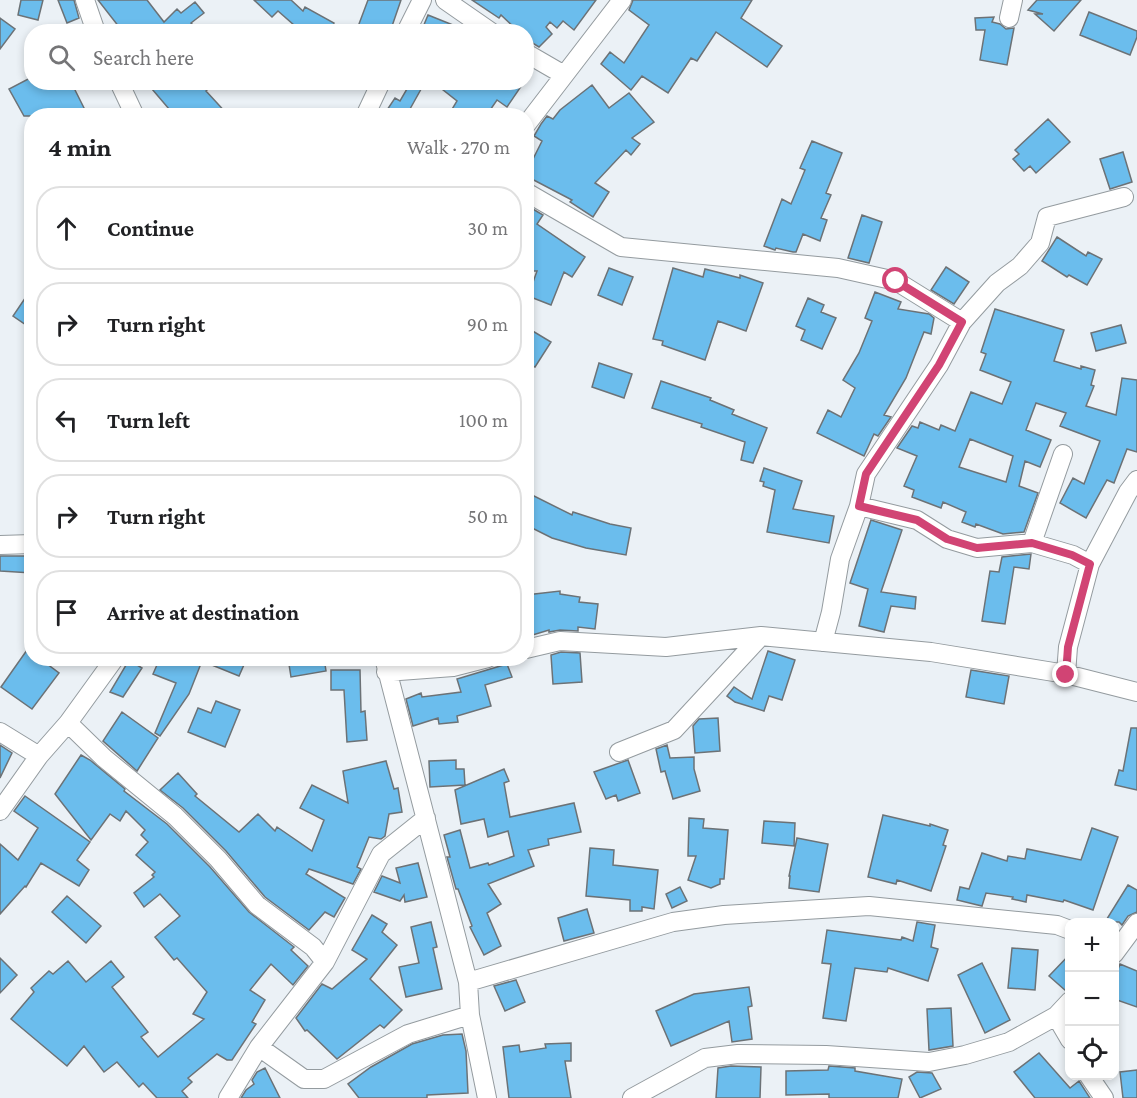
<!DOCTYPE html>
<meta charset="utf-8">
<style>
:root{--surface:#fff;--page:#f6f6f6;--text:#202124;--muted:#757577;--line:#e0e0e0}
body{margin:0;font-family:"Crimson Pro",serif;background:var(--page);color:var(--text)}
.controls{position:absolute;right:18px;bottom:18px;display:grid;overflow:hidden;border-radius:12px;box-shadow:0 3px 9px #0003}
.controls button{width:54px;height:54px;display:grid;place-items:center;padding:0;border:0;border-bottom:2px solid var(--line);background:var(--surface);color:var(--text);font:30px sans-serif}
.stop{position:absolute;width:18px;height:18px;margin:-14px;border:4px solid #d14474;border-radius:50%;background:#fff}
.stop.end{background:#d14474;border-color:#fff;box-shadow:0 2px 6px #0008}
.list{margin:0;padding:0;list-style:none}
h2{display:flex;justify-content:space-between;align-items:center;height:78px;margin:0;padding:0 24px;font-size:26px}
h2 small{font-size:20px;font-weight:400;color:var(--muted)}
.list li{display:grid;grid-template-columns:39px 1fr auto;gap:18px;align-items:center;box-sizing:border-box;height:84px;margin:0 12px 12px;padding:0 12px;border:2px solid var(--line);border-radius:24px}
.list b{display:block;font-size:22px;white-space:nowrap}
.list em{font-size:20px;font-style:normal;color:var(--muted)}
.icon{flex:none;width:33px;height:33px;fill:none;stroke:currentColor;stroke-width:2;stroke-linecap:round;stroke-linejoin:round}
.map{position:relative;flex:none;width:1137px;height:1098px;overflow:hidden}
.search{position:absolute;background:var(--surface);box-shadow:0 3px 9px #0003;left:24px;top:24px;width:510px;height:66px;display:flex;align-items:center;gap:15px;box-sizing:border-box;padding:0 21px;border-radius:24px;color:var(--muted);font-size:22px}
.panel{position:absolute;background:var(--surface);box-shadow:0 3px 9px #0003;left:24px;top:108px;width:510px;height:558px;border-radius:24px}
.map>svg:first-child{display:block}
</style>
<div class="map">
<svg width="1137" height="1098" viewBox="0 0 1137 1098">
<rect width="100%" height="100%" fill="#ebf1f6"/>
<!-- building -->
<path fill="#6bbded" stroke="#6c7276" stroke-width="1.5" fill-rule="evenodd" d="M21 0H43L38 20 18 15Z
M58 0H74L79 18 67 23Z
M98 0H147L164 22 177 9 181 13 195 2 204 13 191 23 194 26 188 32H123Z
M254 0H291L303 11 305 7 334 23 330 32H301L294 28 295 26 278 11 272 17Z
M368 0H401L390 32H356Z
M472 0H596L574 30 563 21 557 28 550 22 546 27 552 34 539 47 526 39V32H519L501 15 499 18Z
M633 0H752L741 18 782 46 767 67 716 32 697 61 691 58 668 93 642 76 631 90 601 64 610 52 624 63 649 25 629 10Z
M1037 0H1081L1054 31 1035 14H1043L1028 10Z
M1089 12 1137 31V37L1130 55 1080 35Z
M428 15 468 31V32H421Z
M994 17 992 22 1000 24 1006 29 1014 28 1007 65 980 60 985 30H976L975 18Z
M0 18 15 29 0 49Z
M32 77V82H71L88 116H24L9 89Z
M146 82H215L206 91 229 116H175Z
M411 82H425L410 109 419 116H383L395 98 400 101Z
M433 82H524L507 107 497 100 486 116H448L457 101Z
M592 85 609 108 629 93 654 122 632 138 640 144 631 155 626 150 595 183 609 192 593 217 570 202 572 200 526 176V160L531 163 542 141 534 136 541 124 547 116 553 119 560 110Z
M1048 119 1070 142 1036 173 1030 166 1024 171 1013 159 1019 154 1015 150Z
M812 141 842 153 826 193 831 195 821 218 827 220 820 241 803 234 796 252H793L776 248 775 250 764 246 782 199 791 204 805 170 800 168Z
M1123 152 1132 182 1110 189 1100 159Z
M526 205 543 215 537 224 585 257 572 277 564 272 551 305 528 296 537 271H526Z
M862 215 882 222 869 263 848 258Z
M1057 237 1086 256 1088 252 1102 259 1087 285 1069 275 1067 277 1042 261Z
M946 267 969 282 954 304 931 290Z
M609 268 633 277 622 305 598 295Z
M673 268 703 277 705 269 740 278V275L763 283 746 331 718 321 705 360 662 345 663 341 653 339Z
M32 288V329L13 316Z
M875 292 901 302 898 309 929 314 934 318 931 334 924 332 906 378 884 415 891 417 878 436 874 434 864 456 817 433 828 410 841 417 855 388 843 380 859 353 872 321 865 318Z
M808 298 824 305 821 312 836 318 822 349 801 340 805 330 796 326Z
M995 309 1064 330 1054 361 1081 369V366L1095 370 1091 385 1094 386 1086 406 1116 415 1122 378 1137 380V452L1127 449 1114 483 1107 480 1086 518 1060 503 1073 478 1084 484 1100 441 1060 426 1066 413 1036 403 1026 430 1051 440 1040 467 1025 461 1019 486 1038 493 1024 532 1003 534 976 524 975 527 962 522 966 512 943 502 941 508 912 497 914 490 904 486 917 456 897 448 912 426 918 428 920 422 939 430 941 425 955 431 971 392 1002 404 1011 382 980 370 986 354 981 352ZM970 439 1013 456 1006 482 959 467Z
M1121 325 1126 343 1096 351 1091 333Z
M526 327 551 342 535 367 526 363Z
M599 363 632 374 624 398 592 387Z
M661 381 711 398 710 400 734 410 732 414 767 428 753 463 741 460 745 442 701 427 702 424 652 408Z
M764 468 802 481 793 509 834 516 829 543 767 532 775 490 763 486 764 482 760 481Z
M526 492 572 515 573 512 610 524 631 528 626 555 586 548 552 538 526 525Z
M871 520 902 530 881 592 916 597 915 609 891 606 884 632 859 626 868 589 850 583Z
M1031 554 1029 569 1014 567 1005 624 982 621 990 571 999 572 1002 557Z
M0 556H32V573L0 571Z
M560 591V594L580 597 579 602 598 604 595 629 578 627V631L560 630 549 632V630L526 637V595Z
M27 650 32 653V658H39L59 673 32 709 1 687Z
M768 651 795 660 782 700 769 696 764 711 735 702 727 696 734 687 752 699Z
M561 652 580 653 582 682 553 684 551 655Z
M160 658H247L239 676 202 661 189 694 160 736 155 733 176 683 153 674Z
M288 658H324L326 671 291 677Z
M129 660 142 668 123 697 110 692Z
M507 664 512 677 485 685 491 706 457 716 458 722 439 724 438 718 413 726 406 699 421 693 422 697 461 692 457 679Z
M331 670H360L361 712 365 711 367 740 347 742 344 690H331Z
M971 670 1009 676 1004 704 966 697Z
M216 701 240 710 225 747 188 732 198 708 211 713Z
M122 712 158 738 137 771 103 741Z
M718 718 720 751 695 753 693 726 699 719Z
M1131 728H1137V790L1115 785 1119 770 1123 771Z
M0 745 12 753 0 778Z
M667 745 670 758 694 757V769L700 791 673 799 665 771 661 772 656 749Z
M81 755 90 760 125 789 124 791 167 824 210 867 249 912 294 947 291 950 308 966 293 985 271 964 250 990 265 1000 252 1022 256 1024 232 1060H227L217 1054 188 1078 192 1082 182 1091 188 1098H157L143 1083 139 1087 117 1062 104 1072 84 1046 67 1066 11 1019 34 992 31 988 49 971 53 974 68 961 86 982 111 961 124 977 112 987 148 1032 141 1037 158 1057 204 1019 193 1014 207 992 177 958 174 960 155 937 180 916 160 894 144 907 134 893 154 877 152 875 155 872 136 855 148 842 141 835 145 830 126 811 120 821 110 814 91 840 55 794Z
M456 760V769H464L465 785 430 787 429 761Z
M628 760 640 793 618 801 616 795 606 799 594 772Z
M386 761 394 789 398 788 402 812 389 814 385 836 381 839 369 837 357 867 361 869 353 884 309 869 306 874 345 898 334 917 325 912 309 930 265 897 226 851 183 808 160 790 178 773 197 794 195 796 239 832 258 814 275 831 277 827 312 851 324 820 300 808 312 785 348 803 343 771Z
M504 769 509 781 504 783 510 817 574 803 581 832 548 839 549 845 528 850 534 866 488 884 501 904 487 913 501 946 484 955 470 927 472 926 458 889H456L447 857H450L444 835 460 830 470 868 488 863 489 865 514 856 508 831 488 837 484 819 461 824 455 790Z
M25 796 90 842 77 860 89 870 79 886 41 863 26 887 25 886 0 914V844L18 860 38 828 14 811Z
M883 815 930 826V824L948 830 943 845 946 846 931 891 897 880 896 884 868 877Z
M689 818 704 819 703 828 728 830 724 879H720V884L711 888 688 880 696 856H688Z
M764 821 795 823 794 846 762 843Z
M1092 828 1118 837 1093 910 1064 900 1063 902 1027 895 1026 902 1012 899 1013 897 986 893 982 906 957 900 960 887 969 889 982 853 1007 861 1008 856 1025 859 1027 849 1081 860Z
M797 838 828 844 819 892 789 888 790 876H789Z
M590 848 614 850 613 865 658 870 654 909 642 907V911H630V900L586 896Z
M418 863 427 897 405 902 404 895 400 901 374 892 382 876 400 883 396 868Z
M1128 885 1137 890V912L1128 916 1122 925 1119 922H1105Z
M680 887 687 901 672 908 666 894Z
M67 896 101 926 86 943 52 912Z
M587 909 594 933 564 941 558 918Z
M372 915 387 924 382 932 397 945 370 979 402 1010 384 1028 380 1025 337 1059 307 1030 305 1031 296 1018 322 984 332 989 367 959 352 950Z
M431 922 437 947 433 948 442 989 406 997 399 967 419 963 411 927Z
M917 922 935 925 931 947 938 949 928 981 888 968 887 972 855 968 846 1021 823 1018 831 964 822 963 827 930 901 940 902 937 913 941Z
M1012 948 1038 950 1035 990 1008 988Z
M1070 954V990L1066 991 1049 976Z
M0 958 17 975 0 993Z
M982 963 1010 1020 985 1033 958 975Z
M1120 964 1137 971V1007L1114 999V980Z
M516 980 525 1002 505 1011 494 986Z
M749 987 752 1006 748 1007 752 1039 732 1042 729 1021 671 1046 656 1011 694 994Z
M951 1008 953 1046 929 1050 927 1009Z
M462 1034 466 1051 468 1093 427 1095V1098H359L348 1084 371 1067 412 1044 443 1035Z
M571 1043V1061H565L571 1098H509L503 1047 519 1045 520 1052 546 1048 545 1044Z
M1039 1053 1070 1088 1079 1081 1090 1098H1035L1014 1072Z
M731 1066 761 1067 760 1098H716L718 1068Z
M829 1066 855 1068V1071L902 1079 898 1098H829V1094L786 1095V1071L828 1070Z
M265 1068 280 1098H241L246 1090 254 1084 252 1080 257 1072Z
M1137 1070V1098H1123L1120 1072Z
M917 1072 932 1073 941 1089 920 1098 909 1077Z"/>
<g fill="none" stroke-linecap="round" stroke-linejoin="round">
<!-- minor casing -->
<g stroke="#949b9f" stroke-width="20">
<path id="minor" d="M85 0 96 32
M445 0 491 32
M1009 18 1013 0
M406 32 422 0
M526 53 564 75
M119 82 135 116
M365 116 381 82
M526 125 622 0
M526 192 621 247 838 268 896 281 962 322
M859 506 866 474 939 365 962 322 997 283 1020 266 1040 243 1047 217 1124 197
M1032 543 1063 454
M0 545 32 544
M823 642 831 612 840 559 859 506 917 520 947 539 977 548 1032 543 1073 555 1090 564
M526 649 560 641 666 647 761 636 931 652 1066 674 1137 692
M384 658 468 982 470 1015 487 1098
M386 672 453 667 488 658
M1066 674 1068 647 1090 564 1128 492 1137 480
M68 723 104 758 175 816 218 859 257 905 313 947 325 962
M0 732 39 756
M619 752 674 730 761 636
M0 811 39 756 68 723 115 658
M1114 954 1137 923
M468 982 673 922 724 915 869 906 1057 925 1070 930
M1056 1016 1070 1040
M259 1047 304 1079H324L408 1034 470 1015
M1089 1076 1104 1098
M228 1098 259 1047 325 962 381 854 426 818
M632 1098 705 1058 738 1054 826 1055 929 1062 965 1055 1009 1042 1056 1016 1070 1001"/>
</g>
<!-- minor -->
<use href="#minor" stroke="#fff" stroke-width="18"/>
</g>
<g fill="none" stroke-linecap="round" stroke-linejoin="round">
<!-- route -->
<path stroke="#d14474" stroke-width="8" d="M896 281 962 322 939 365 866 474 859 506 917 520 947 539 977 548 1032 543 1072 555 1090 564 1068 647 1066 675"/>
</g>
</svg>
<div class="controls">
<button>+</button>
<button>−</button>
<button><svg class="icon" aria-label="locate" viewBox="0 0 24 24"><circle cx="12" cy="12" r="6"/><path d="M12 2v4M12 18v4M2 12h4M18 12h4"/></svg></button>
</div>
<div class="stop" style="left:896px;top:281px"></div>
<div class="stop end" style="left:1066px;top:675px"></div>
<div class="search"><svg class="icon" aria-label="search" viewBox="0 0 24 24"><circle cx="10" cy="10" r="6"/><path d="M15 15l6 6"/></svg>Search here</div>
<section class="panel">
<h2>4 min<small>Walk · 270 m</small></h2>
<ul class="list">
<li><svg class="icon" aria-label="ahead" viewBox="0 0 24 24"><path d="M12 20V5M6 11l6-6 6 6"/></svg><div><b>Continue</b></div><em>30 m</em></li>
<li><svg class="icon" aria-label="right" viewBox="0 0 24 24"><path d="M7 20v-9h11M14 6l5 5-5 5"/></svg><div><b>Turn right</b></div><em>90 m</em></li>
<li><svg class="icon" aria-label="left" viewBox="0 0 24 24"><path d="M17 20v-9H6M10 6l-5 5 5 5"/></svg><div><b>Turn left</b></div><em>100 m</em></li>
<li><svg class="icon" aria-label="right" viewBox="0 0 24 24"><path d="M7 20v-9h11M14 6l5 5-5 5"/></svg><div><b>Turn right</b></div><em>50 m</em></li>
<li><svg class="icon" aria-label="arrive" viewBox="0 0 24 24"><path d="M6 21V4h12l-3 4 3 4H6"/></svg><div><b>Arrive at destination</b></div></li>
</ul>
</section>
</div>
